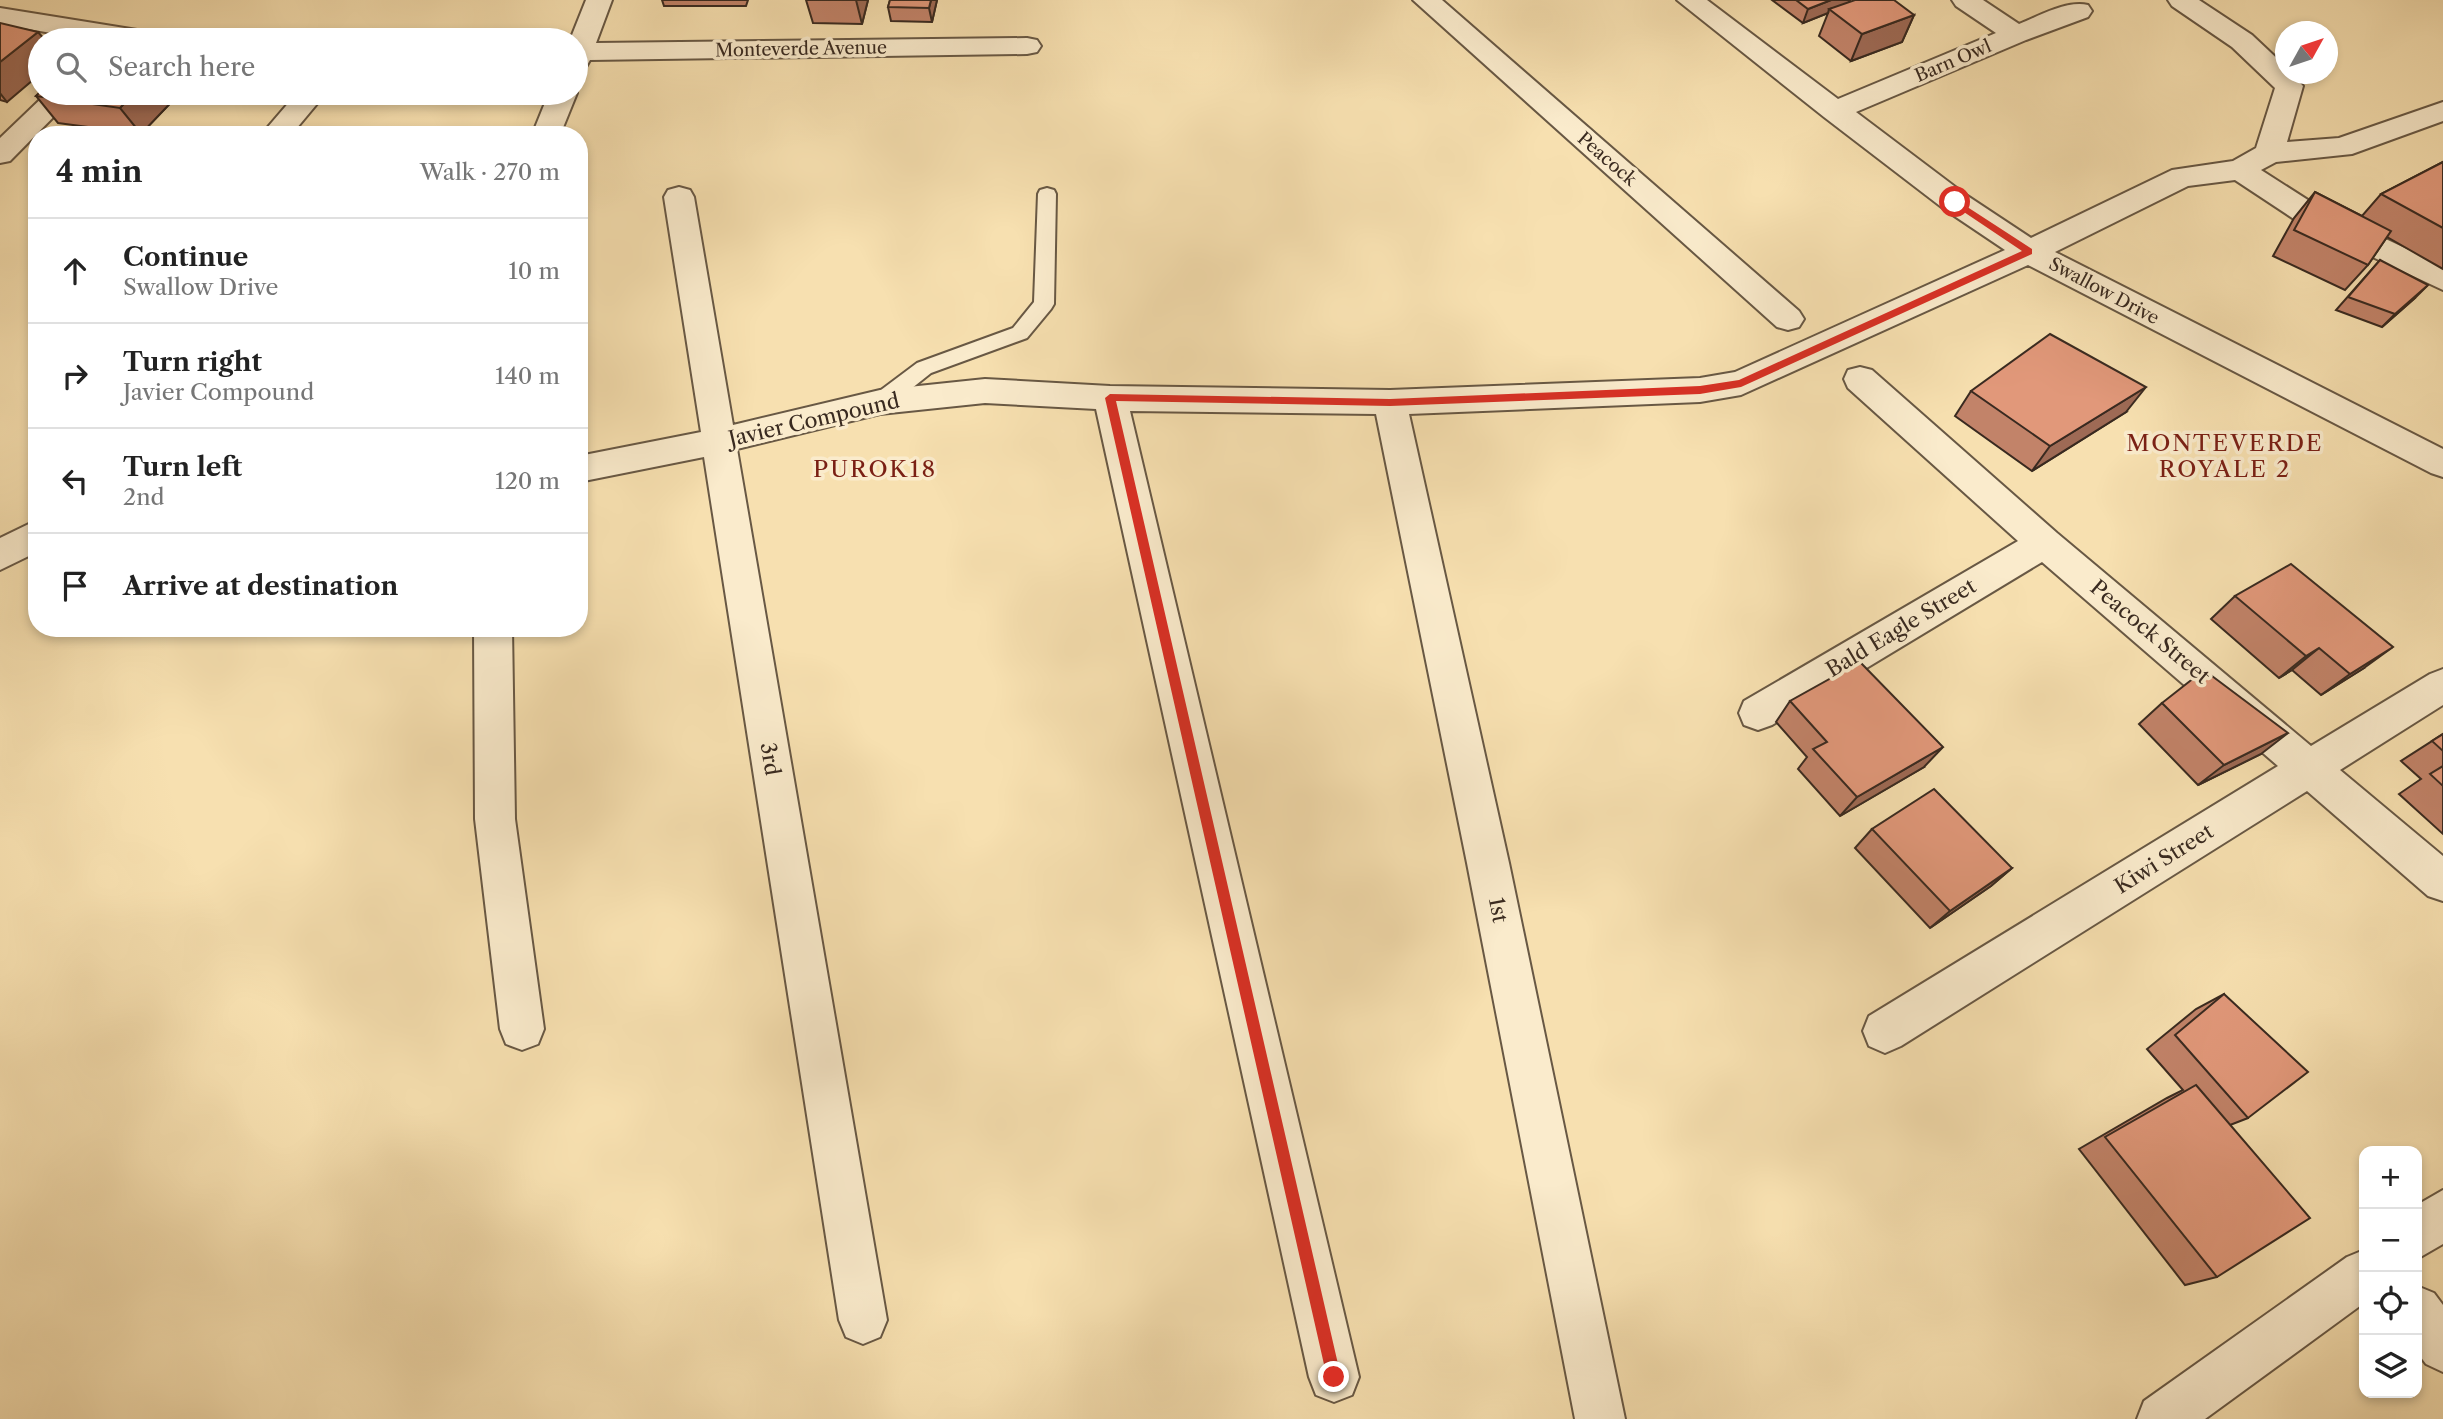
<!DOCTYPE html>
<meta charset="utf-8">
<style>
:root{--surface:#fff;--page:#f2f2f2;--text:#222;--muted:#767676;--line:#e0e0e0}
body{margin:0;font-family:"Libre Caslon Text",serif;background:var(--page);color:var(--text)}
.controls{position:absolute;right:21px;bottom:21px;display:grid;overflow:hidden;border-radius:14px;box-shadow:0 4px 10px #0003}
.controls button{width:63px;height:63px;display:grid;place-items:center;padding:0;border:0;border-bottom:2px solid var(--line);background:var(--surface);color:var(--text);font:35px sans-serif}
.compass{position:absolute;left:2275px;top:21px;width:63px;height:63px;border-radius:50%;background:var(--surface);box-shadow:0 4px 10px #0003;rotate:50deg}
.stop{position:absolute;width:21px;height:21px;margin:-16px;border:5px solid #d93025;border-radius:50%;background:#fff}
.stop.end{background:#d93025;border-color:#fff;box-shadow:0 2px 7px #0008}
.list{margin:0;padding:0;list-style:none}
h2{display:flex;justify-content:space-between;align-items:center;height:91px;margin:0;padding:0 28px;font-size:30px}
h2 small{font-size:23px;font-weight:400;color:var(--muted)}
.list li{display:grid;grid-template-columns:46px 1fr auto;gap:21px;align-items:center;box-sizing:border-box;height:105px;padding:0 28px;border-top:2px solid var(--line)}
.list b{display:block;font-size:26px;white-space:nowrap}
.list p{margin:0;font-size:23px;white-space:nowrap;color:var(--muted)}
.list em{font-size:23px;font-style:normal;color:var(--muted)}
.icon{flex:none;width:38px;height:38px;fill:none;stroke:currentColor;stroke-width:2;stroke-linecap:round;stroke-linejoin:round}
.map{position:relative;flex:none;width:2443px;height:1419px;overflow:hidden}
.search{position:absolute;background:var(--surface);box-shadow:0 4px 10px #0003;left:28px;top:28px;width:560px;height:77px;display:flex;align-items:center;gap:18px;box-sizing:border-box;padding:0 24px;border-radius:38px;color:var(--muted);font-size:26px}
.panel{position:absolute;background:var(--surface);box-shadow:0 4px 10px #0003;left:28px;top:126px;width:560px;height:511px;border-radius:28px}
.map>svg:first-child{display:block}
</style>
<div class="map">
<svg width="2443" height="1419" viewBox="0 0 2443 1419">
<rect width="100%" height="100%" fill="#f7e0b0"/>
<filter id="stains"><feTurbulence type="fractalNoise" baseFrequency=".00286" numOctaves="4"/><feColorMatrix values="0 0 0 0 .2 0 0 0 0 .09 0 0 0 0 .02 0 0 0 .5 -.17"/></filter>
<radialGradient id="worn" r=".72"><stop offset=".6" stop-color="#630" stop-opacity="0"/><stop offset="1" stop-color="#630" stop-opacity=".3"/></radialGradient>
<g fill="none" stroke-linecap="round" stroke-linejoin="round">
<!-- service casing -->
<g stroke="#685844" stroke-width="4">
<path id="service" d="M1047 188 1054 190 1056 194 1054 304 1051 309 1027 338 931 373 887 408 880 410 873 408 869 402 873 396 917 363 1013 328 1034 302 1038 194 1040 190Z"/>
</g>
<!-- minor casing -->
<g stroke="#685844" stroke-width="4">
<path id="minor" d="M586 0H612L596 43 1027 38 1037 40 1041 46 1037 52 1027 54 590 60 586 67 576 69V40H570Z
M1413 0H1442L1799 311 1804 319 1799 327 1788 330 1777 327Z
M1677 0H1707L1838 99 1996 33 1956 6 1952 0H1983L2019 24C2039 16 2067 0 2088 5L2092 11 2088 17 2026 40 1856 112 1966 195 2031 238 2172 170 2233 161 2256 148 2275 88 2232 47 2172 6 2168 0H2199L2252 35 2286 67V74H2292L2303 86 2287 142 2339 138 2443 102V121L2352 154 2276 162 2261 170 2322 209 2443 266V290L2300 223 2235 180 2188 186 2055 252 2443 449V477L2431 473 2028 265 1741 395 1700 402 1409 414 1509 863 1625 1419H1575L1467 863 1376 414 1130 411 1359 1377 1352 1395 1334 1402 1316 1395 1309 1377 1096 409 985 403 880 414 737 449 887 1320 880 1337 863 1344 846 1337 839 1320 704 457 579 482V456L701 432 664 197 668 190 679 187 690 190 694 197 733 425 880 390 985 379 1110 386 1390 390 1700 378 1735 372 2005 250 1944 209 1824 117Z
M0 8 162 34 166 40H91L0 24Z
M576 91 577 93 560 135H532L549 93Z
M47 93H77L10 161 0 163V138Z
M297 93H326L291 135H261Z
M1860 367 1872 370 2057 533 2311 746 2430 674 2443 669V705L2340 770 2443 856V901L2428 896 2307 791 1901 1046 1885 1053 1869 1046 1863 1031 1869 1016 2278 766 2042 562 1772 725 1758 730 1744 725 1739 713 1744 701 2018 541 1848 388 1844 379 1848 370Z
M37 520V552L0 570V538Z
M474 628H512L515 819 544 1029 538 1044 522 1050 506 1044 500 1029 475 819Z
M2443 1190V1244L2417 1259V1205Z
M2364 1250V1303L2205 1419H2137L2144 1401 2347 1257Z
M2417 1286 2434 1293 2443 1305V1372L2426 1364 2417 1352Z"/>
</g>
<!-- service -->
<use href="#service" fill="#faebcc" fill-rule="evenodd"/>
<!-- minor -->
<use href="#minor" fill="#faebcc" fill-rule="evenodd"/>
</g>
<!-- wall -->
<path fill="#c28369" stroke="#392a20" stroke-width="2" d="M662 0H748L746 6H664Z
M806 0H868L862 24 813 23Z
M890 0H937L932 22 891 21 888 7Z
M1772 0H1850L1849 2 1914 15 1902 42 1851 61 1819 36 1828 13 1803 23Z
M0 23 7 102 0 100Z
M40 93H180L141 134 58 123 36 96Z
M2443 162V269L2387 237 2368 265 2345 290 2273 256 2294 218 2315 192 2362 216 2381 194Z
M2380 260 2415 298 2382 327 2336 310Z
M1971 391 2126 412 2032 471 1955 416Z
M2235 596 2364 668 2321 695 2292 670 2279 678 2211 619Z
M1790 701 1924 767 1840 816 1798 769 1807 757 1776 722Z
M2162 703 2261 754 2198 785 2139 724Z
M2443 734V834L2399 794 2421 779 2401 761Z
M1872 829 2012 868 1991 886 1930 928 1855 848Z
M2224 994 2248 1118 2230 1125 2217 1277 2185 1285 2079 1149 2167 1098 2183 1090 2147 1049 2196 1009Z"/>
<!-- shaded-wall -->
<path fill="#9e6a55" stroke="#392a20" stroke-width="2" d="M856 0H868L862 24Z
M931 0H937L932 22 929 8Z
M1831 0H1850L1848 5 1829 9 1828 13 1803 23 1808 9Z
M1914 15 1902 42 1851 61 1862 34Z
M38 32 45 40H40V74L7 102 0 93V62Z
M134 93H180L141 134 120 108Z
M2428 285 2415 298 2382 327 2395 314Z
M2146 387 2126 412 2032 471 2050 446Z
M2393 647 2364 668 2321 695 2350 674Z
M2319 648 2292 670 2279 678 2306 656Z
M2288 733 2261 754 2198 785 2224 765Z
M1943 747 1924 767 1840 816 1857 797Z
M2012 868 1991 886 1930 928 1950 911Z"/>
<!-- building -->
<path fill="#e1987a" stroke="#392a20" stroke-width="2" d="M890 0H931L929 8 888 7Z
M1796 0H1831L1808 9Z
M1855 0H1894L1914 15 1862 34 1829 9Z
M0 23 38 32 0 62Z
M40 92V93H134L120 108 36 96Z
M2443 162V228L2381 194Z
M2315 192 2391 231 2368 265 2294 230Z
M2380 260 2428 285 2395 314 2348 297Z
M2050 334 2146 387 2050 446 1971 391Z
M2291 564 2393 647 2350 674 2319 648 2306 656 2235 596Z
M1860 662 1943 747 1857 797 1813 749 1827 742 1790 701Z
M2204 670 2288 733 2224 765 2162 703Z
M2443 734V751L2432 741Z
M2443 766V786L2430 774Z
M1934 789 2012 868 1950 911 1872 829Z
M2224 994 2308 1072 2248 1118 2175 1035Z
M2196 1085 2310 1218 2217 1277 2105 1137Z"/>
<!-- route -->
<path fill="#d93025" d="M1955 199 2032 249V254L1741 387 1700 394 1390 406 1116 401 1341 1377 1339 1382 1334 1384 1328 1382 1105 398 1110 394 1390 399 1700 386 1739 380 2022 251 1952 204V200Z"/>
<g text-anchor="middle" stroke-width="7" stroke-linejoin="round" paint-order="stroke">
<!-- far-street labels -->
<g font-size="18" fill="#392a20" stroke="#faebcc">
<text transform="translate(801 49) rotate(-1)" y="6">Monteverde Avenue</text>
<text transform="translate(1953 61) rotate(-23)" y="6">Barn Owl</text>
<text transform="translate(1607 159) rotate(41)" y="6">Peacock</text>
<text transform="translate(2104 291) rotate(28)" y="6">Swallow Drive</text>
</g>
<!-- street labels -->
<g font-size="21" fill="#392a20" stroke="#faebcc">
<text transform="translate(814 420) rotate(-13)" y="7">Javier Compound</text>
<text transform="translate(1901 628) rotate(-31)" y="7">Bald Eagle Street</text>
<text transform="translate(2150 632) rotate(40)" y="7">Peacock Street</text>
<text transform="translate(770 759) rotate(81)" y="7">3rd</text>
<text transform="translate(2164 859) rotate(-32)" y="7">Kiwi Street</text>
<text transform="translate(1498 910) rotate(79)" y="7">1st</text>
</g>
<!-- neighbourhood labels -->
<g font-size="23" letter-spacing="2" fill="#7a1f14" stroke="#faebcc">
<text x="2225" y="451">MONTEVERDE<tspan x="2225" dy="26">ROYALE 2</tspan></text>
<text x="875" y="477">PUROK18</text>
</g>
</g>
<rect width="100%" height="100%" filter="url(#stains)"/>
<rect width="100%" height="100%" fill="url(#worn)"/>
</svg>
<div class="controls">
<button>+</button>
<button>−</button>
<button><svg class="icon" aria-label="locate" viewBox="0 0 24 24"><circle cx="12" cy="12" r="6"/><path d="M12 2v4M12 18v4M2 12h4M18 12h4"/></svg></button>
<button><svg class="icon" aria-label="layers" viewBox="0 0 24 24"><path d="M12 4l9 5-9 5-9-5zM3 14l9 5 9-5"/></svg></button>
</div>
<svg class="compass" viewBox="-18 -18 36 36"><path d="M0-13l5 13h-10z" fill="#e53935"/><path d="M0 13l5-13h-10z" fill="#767676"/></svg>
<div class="stop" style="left:1955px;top:202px"></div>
<div class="stop end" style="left:1334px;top:1377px"></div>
<div class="search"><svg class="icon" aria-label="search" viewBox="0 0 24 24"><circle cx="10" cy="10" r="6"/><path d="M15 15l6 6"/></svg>Search here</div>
<section class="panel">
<h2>4 min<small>Walk · 270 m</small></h2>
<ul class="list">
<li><svg class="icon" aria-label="ahead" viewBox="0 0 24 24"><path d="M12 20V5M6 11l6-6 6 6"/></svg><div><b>Continue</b><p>Swallow Drive</p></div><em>10 m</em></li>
<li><svg class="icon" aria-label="right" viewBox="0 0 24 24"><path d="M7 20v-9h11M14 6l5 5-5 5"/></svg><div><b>Turn right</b><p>Javier Compound</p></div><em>140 m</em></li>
<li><svg class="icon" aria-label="left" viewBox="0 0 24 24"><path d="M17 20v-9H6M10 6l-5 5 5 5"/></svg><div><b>Turn left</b><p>2nd</p></div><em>120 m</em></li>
<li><svg class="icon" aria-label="arrive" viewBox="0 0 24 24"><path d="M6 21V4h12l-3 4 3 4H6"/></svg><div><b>Arrive at destination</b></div></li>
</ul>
</section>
</div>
